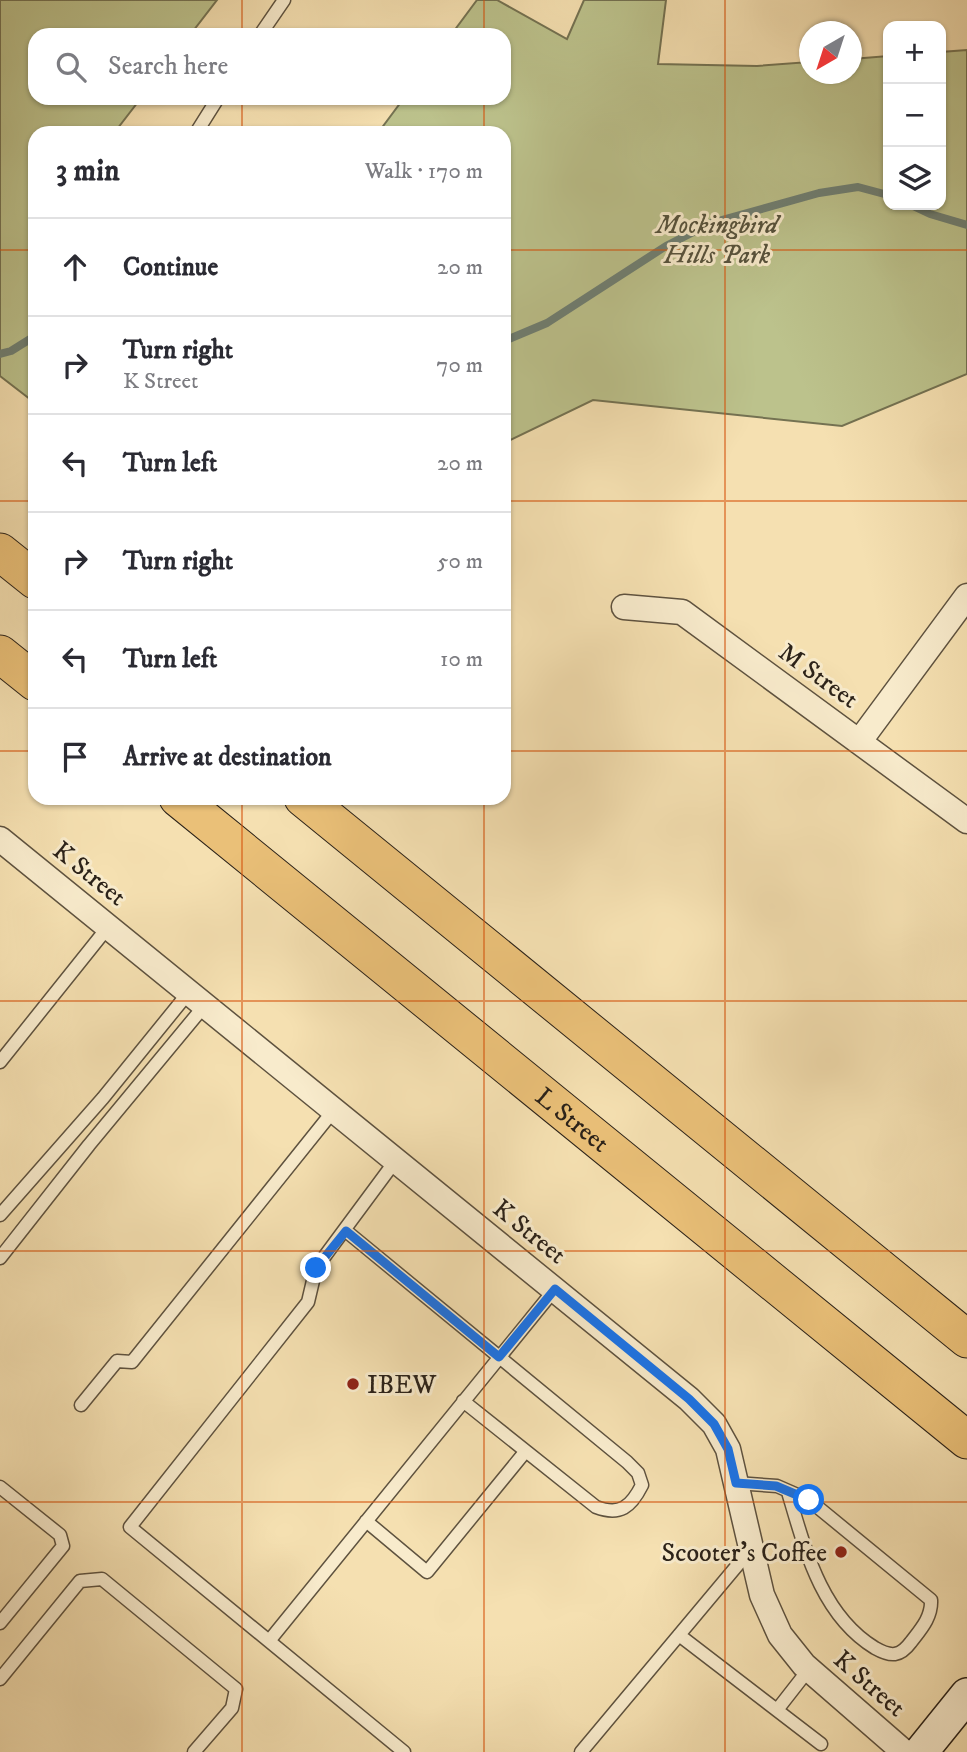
<!DOCTYPE html>
<meta charset="utf-8">
<style>
:root{--surface:#fff;--page:#f7f7f7;--text:#2b2b33;--muted:#7c7c81;--line:#e1e1e2}
body{margin:0;font-family:"IM FELL DW Pica",serif;background:var(--page);color:var(--text)}
.controls{position:absolute;right:21px;top:21px;display:grid;overflow:hidden;border-radius:14px;box-shadow:0 2px 5px #0004}
.controls button{width:63px;height:63px;display:grid;place-items:center;padding:0;border:0;border-bottom:2px solid var(--line);background:var(--surface);color:var(--text);font:35px sans-serif}
.compass{position:absolute;left:799px;top:21px;width:63px;height:63px;border-radius:50%;background:var(--surface);box-shadow:0 2px 5px #0004;rotate:219deg}
.stop{position:absolute;width:21px;height:21px;margin:-16px;border:5px solid #1a73e8;border-radius:50%;background:#fff}
.stop.end{background:#1a73e8;border-color:#fff;box-shadow:0 2px 7px #0008}
.list{margin:0;padding:0;list-style:none}
h2{display:flex;justify-content:space-between;align-items:center;height:91px;margin:0;padding:0 28px;font-size:30px}
h2 small{font-size:23px;font-weight:400;color:var(--muted)}
.list li{display:grid;grid-template-columns:46px 1fr auto;gap:21px;align-items:center;box-sizing:border-box;height:98px;padding:0 28px;border-top:2px solid var(--line)}
.list b{display:block;font-size:26px;white-space:nowrap}
.list p{margin:0;font-size:23px;white-space:nowrap;color:var(--muted)}
.list em{font-size:23px;font-style:normal;color:var(--muted)}
.icon{flex:none;width:38px;height:38px;fill:none;stroke:currentColor;stroke-width:2;stroke-linecap:round;stroke-linejoin:round}
.map{position:relative;flex:none;width:967px;height:1752px;overflow:hidden}
.search{position:absolute;background:var(--surface);box-shadow:0 2px 5px #0004;left:28px;top:28px;width:483px;height:77px;display:flex;align-items:center;gap:18px;box-sizing:border-box;padding:0 24px;border-radius:21px;color:var(--muted);font-size:26px}
.panel{position:absolute;background:var(--surface);box-shadow:0 2px 5px #0004;left:28px;top:126px;width:483px;height:679px;border-radius:21px}
.map>svg:first-child{display:block}
</style>
<div class="map">
<svg width="967" height="1752" viewBox="0 0 967 1752">
<rect width="100%" height="100%" fill="#f5e0b1"/>
<filter id="stains"><feTurbulence type="fractalNoise" baseFrequency=".00286" numOctaves="4"/><feColorMatrix values="0 0 0 0 .2 0 0 0 0 .09 0 0 0 0 .02 0 0 0 .5 -.17"/></filter>
<radialGradient id="worn" r=".72"><stop offset=".6" stop-color="#630" stop-opacity="0"/><stop offset="1" stop-color="#630" stop-opacity=".3"/></radialGradient>
<!-- green -->
<path fill="#bcc28c" stroke="#747252" stroke-width="2" d="M0 0H217L190 35H35V98H141L114 133H35V403L0 376Z
M477 0H497L567 39 584 0H666L658 64 757 66 809 62 810 74H852V59L888 56V205H941V52L967 50V374L842 426 593 400 504 443V133H378L404 98H504V35H451Z"/>
<g fill="none" stroke-linecap="round" stroke-linejoin="round">
<!-- stream -->
<path stroke="#6f7f73" stroke-width="8" d="M911 205 930 214 967 225
M504 341 547 323 666 246 711 223 819 193 858 187 888 195
M0 354 11 351 35 336"/>
<!-- lane casing -->
<g stroke="#5e523f" stroke-width="15">
<path id="lane" d="M260 35 284 0
M196 133 218 98
M0 1062 108 927
M396 1160 316 1268 308 1302 130 1527 404 1752
M0 1215 103 1098 189 992
M346 1231 627 1462 638 1473 642 1485C631 1507 620 1516 596 1507L463 1401
M0 1258 89 1145 205 1005
M81 1405 117 1361 132 1362 334 1110
M736 1483 777 1486 809 1500 931 1600C932 1617 921 1629 911 1642 900 1657 891 1657 875 1648 821 1615 805 1549 788 1492
M0 1487 60 1535 63 1546 0 1623
M366 1521 427 1572 525 1452
M679 1635 821 1744
M269 1641 555 1289
M0 1679 80 1581 102 1579 236 1689 232 1708 194 1752
M777 1710 809 1669
M581 1752 751 1549"/>
</g>
<!-- street casing -->
<g stroke="#5e523f" stroke-width="27">
<path id="street" d="M624 607 682 612 967 821
M859 742 967 596
M0 839 689 1399 714 1424 728 1449 762 1595 780 1635 804 1665 904 1752"/>
</g>
<!-- secondary casing -->
<g stroke="#2b2219" stroke-width="36">
<path id="secondary" d="M921 1752 967 1695"/>
</g>
<!-- primary casing -->
<g stroke="#2b2219" stroke-width="39">
<g id="primary">
<path d="M0 552 35 580"/>
<path d="M0 654 35 682"/>
<path id="s1" d="M178 798 967 1440"/>
<path d="M303 798 967 1339"/>
</g>
</g>
<!-- lane -->
<use href="#lane" stroke="#f8ebcc" stroke-width="12"/>
<!-- street -->
<use href="#street" stroke="#f8ebcc" stroke-width="24"/>
<!-- secondary -->
<use href="#secondary" stroke="#f8ebcc" stroke-width="33"/>
<!-- primary -->
<use href="#primary" stroke="#eac078" stroke-width="37"/>
</g>
<g fill="none" stroke-linecap="round" stroke-linejoin="round">
<!-- route -->
<path stroke="#1a73e8" stroke-width="9" d="M316 1268 346 1231 499 1357 555 1289 689 1399 714 1424 728 1449 736 1483 776 1486 809 1500"/>
</g>
<!-- grid -->
<path fill="none" stroke="#d5540d" stroke-width="2" stroke-opacity="0.55" d="M242 0V35M484 0V35M725 0V1752M242 98V133M484 98V133M0 250H35M504 250H967M0 501H35M504 501H967M0 751H35M504 751H967M242 798V1752M484 798V1752M0 1001H967M0 1251H967M0 1502H967"/>
<!-- markers -->
<g fill="#8f2418" stroke="#f8ebcc" stroke-width="2.5">
<circle cx="353" cy="1384" r="7"/>
<circle cx="841" cy="1552" r="7"/>
</g>
<g text-anchor="middle" stroke-width="6" stroke-linejoin="round" paint-order="stroke">
<!-- park labels -->
<g font-size="26" font-style="italic" fill="#56523c" stroke="#f8ebcc">
<text x="717" y="233">Mockingbird<tspan x="717" dy="30">Hills Park</tspan></text>
</g>
<!-- street labels -->
<g font-size="26" fill="#2b2219" stroke="#f8ebcc">
<text transform="translate(819 675) rotate(36)" y="9">M Street</text>
<text transform="translate(90 873) rotate(39)" y="9">K Street</text>
<text dy="9" stroke="none"><textPath href="#s1" startOffset="509">L Street</textPath></text>
<text transform="translate(530 1231) rotate(39)" y="9">K Street</text>
<text transform="translate(870 1683) rotate(41)" y="9">K Street</text>
</g>
<!-- poi labels -->
<g font-size="26" fill="#2b2219" stroke="#f8ebcc" text-anchor="start">
<text x="367" y="1393">IBEW</text>
<text x="827" y="1561" text-anchor="end">Scooter's Coffee</text>
</g>
</g>
<rect width="100%" height="100%" filter="url(#stains)"/>
<rect width="100%" height="100%" fill="url(#worn)"/>
</svg>
<div class="controls">
<button>+</button>
<button>−</button>
<button><svg class="icon" aria-label="layers" viewBox="0 0 24 24"><path d="M12 4l9 5-9 5-9-5zM3 14l9 5 9-5"/></svg></button>
</div>
<svg class="compass" viewBox="-18 -18 36 36"><path d="M0-13l5 13h-10z" fill="#e53935"/><path d="M0 13l5-13h-10z" fill="#7c7c81"/></svg>
<div class="stop" style="left:809px;top:1500px"></div>
<div class="stop end" style="left:316px;top:1268px"></div>
<div class="search"><svg class="icon" aria-label="search" viewBox="0 0 24 24"><circle cx="10" cy="10" r="6"/><path d="M15 15l6 6"/></svg>Search here</div>
<section class="panel">
<h2>3 min<small>Walk · 170 m</small></h2>
<ul class="list">
<li><svg class="icon" aria-label="ahead" viewBox="0 0 24 24"><path d="M12 20V5M6 11l6-6 6 6"/></svg><div><b>Continue</b></div><em>20 m</em></li>
<li><svg class="icon" aria-label="right" viewBox="0 0 24 24"><path d="M7 20v-9h11M14 6l5 5-5 5"/></svg><div><b>Turn right</b><p>K Street</p></div><em>70 m</em></li>
<li><svg class="icon" aria-label="left" viewBox="0 0 24 24"><path d="M17 20v-9H6M10 6l-5 5 5 5"/></svg><div><b>Turn left</b></div><em>20 m</em></li>
<li><svg class="icon" aria-label="right" viewBox="0 0 24 24"><path d="M7 20v-9h11M14 6l5 5-5 5"/></svg><div><b>Turn right</b></div><em>50 m</em></li>
<li><svg class="icon" aria-label="left" viewBox="0 0 24 24"><path d="M17 20v-9H6M10 6l-5 5 5 5"/></svg><div><b>Turn left</b></div><em>10 m</em></li>
<li><svg class="icon" aria-label="arrive" viewBox="0 0 24 24"><path d="M6 21V4h12l-3 4 3 4H6"/></svg><div><b>Arrive at destination</b></div></li>
</ul>
</section>
</div>
